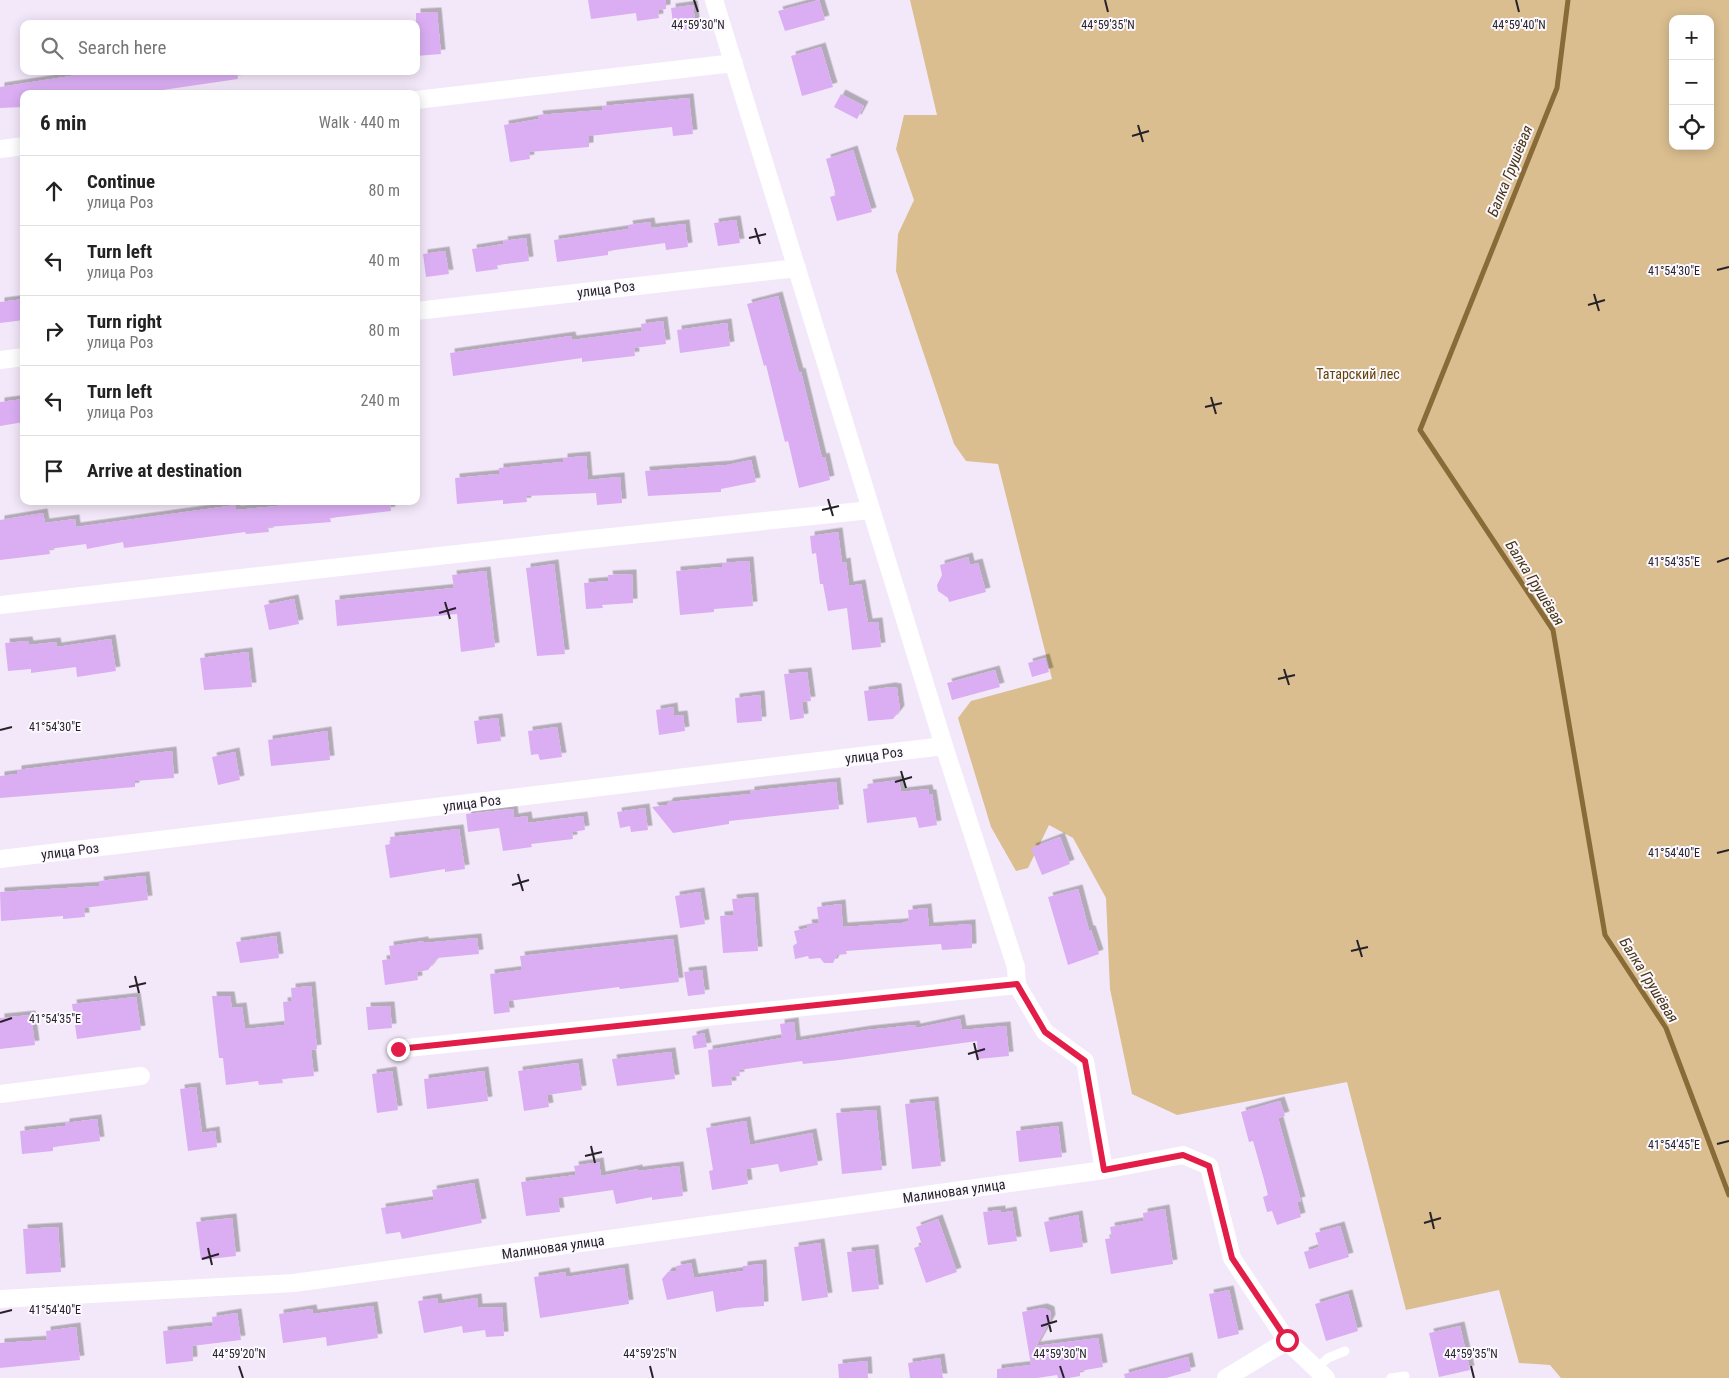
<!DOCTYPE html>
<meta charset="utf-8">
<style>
:root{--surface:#fff;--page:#f2f2f2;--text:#222;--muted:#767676;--line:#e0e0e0}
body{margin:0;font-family:"Roboto Condensed",sans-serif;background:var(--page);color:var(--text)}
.controls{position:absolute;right:15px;top:15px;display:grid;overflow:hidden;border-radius:10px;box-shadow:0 2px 12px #0003}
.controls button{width:45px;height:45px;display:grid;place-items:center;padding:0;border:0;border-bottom:1px solid var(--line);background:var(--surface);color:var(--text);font:25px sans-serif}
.stop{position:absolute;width:15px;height:15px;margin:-11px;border:4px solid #e11d48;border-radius:50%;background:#fff}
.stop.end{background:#e11d48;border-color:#fff;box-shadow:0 1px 5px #0008}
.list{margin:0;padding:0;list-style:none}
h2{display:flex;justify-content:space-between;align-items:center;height:65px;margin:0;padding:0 20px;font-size:21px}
h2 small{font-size:16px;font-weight:400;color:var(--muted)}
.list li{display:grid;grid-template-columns:32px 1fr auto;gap:15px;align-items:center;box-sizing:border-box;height:70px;padding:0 20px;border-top:1px solid var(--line)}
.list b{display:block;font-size:19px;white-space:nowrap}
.list p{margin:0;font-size:16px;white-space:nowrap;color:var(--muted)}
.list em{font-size:16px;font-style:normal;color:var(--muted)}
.icon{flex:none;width:28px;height:28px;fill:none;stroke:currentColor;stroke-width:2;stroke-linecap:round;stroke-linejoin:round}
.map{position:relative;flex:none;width:1729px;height:1378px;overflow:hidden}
.search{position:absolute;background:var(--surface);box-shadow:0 2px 12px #0003;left:20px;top:20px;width:400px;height:55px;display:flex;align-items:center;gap:12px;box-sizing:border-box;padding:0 18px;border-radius:10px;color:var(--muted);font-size:19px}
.panel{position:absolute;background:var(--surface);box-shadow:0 2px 12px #0003;left:20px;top:90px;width:400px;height:415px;border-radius:10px}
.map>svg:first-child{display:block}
</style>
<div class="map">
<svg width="1729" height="1378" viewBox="0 0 1729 1378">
<defs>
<filter id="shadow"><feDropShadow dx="4.5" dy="-4.5" stdDeviation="0" flood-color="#0004"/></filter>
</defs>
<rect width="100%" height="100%" fill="#f3e8f9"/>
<!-- green -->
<path fill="#dabe90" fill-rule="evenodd" d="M910 0H1729V1378H1561L1550 1365 1519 1363 1499 1290 1406 1310 1347 1082 1177 1115 1132 1094 1110 989 1106 898 1073 838 1049 825 1028 868 1016 871 991 827 958 718 971 701 1052 679 998 464 966 461 954 444 896 271 898 234 914 200 896 149 904 115H937ZM1673 19H1710V146H1673Z"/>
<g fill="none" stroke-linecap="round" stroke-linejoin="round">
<!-- stream -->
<path stroke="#896b38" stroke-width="5" d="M1568 0 1557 88 1420 430 1553 630 1605 935 1666 1028 1729 1195"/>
</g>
<!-- building -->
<path fill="#dbaef3" filter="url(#shadow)" d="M588 0H666V9L658 10 659 18 637 21 636 13 591 19Z
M819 0 825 20 785 31 778 11Z
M693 5 696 28 674 31 671 8Z
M437 12 441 54 416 56V13Z
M821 47 833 87 802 96 791 56Z
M103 71H237L238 79 135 94 130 92 116 94H24V107L0 108V87Z
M841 94 864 106 857 119 834 107Z
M689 98 693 134 673 136 672 127 589 136V147L529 152 530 159 510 162 504 125 539 119 538 115 602 110V106Z
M853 150 872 212 837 221 830 197 836 195 826 159Z
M736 220 740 243 718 246 714 223Z
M650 222 651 228 685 224 688 247 666 250 665 243 608 251V255L557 262 554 240 629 229 628 225Z
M526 238 529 261 497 265 498 269 476 272 472 249 504 244 503 241Z
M445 251 449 274 426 277 423 254Z
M778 296 799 373 801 372 822 458 825 457 830 480 799 488 788 441 785 442 766 365 764 366 747 304Z
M24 299V320L0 323V302Z
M663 321 666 344 634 348 635 356 582 362V358L453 376 450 353 571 336 572 340 642 331 641 324Z
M727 323 730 346 680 353 677 330Z
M24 399V422L0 426V402Z
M586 456 588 480 620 477 622 503 597 505 596 493 526 496 527 502 503 504V500L457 504 455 478 499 474V468L563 462V458Z
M751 460 756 482 721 489V492L648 496 645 471 727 465Z
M277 501H390L391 511 330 518 331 522 268 527 269 532 246 534 245 532 124 548 123 542 87 549 86 544 49 549 50 554 0 560V520L43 513 45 523 75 519 76 527 236 505V510L278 506Z
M838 532 842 563 846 562 849 586 861 584 868 623 878 622 881 647 852 650 847 608 828 611 823 584H820L816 553 812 554 810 536Z
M968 557 970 565 978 563 986 592 949 602 948 598 938 591 937 585 942 575 940 565Z
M749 561 753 606 714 609V612L680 615 676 571 722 567V563Z
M554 564 565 654 537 656 526 568Z
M486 571 495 647 461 652 457 614 337 626 335 600 454 588 452 575Z
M632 574 633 603 602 605 603 608 586 609 584 583 609 581 608 575Z
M294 599 299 624 269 630 264 605Z
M111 639 116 671 77 677 76 667 31 673V669L8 671 5 643 28 641 29 645 56 642 57 647Z
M248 652 252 687 204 690 200 658Z
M1045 658 1049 672 1032 677 1028 663Z
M995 670 1000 687 952 700 947 683Z
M807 672 811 701 802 702 804 718 790 720 784 674Z
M891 687 897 688 900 710 893 719 868 721 864 691Z
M760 695 762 721 737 723 735 698Z
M673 707 674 716 683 715 685 731 659 735 656 710Z
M498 718 501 741 477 744 474 721Z
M557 727 562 757 540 760 538 754 531 755 528 731Z
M327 731 330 760 271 766 268 740Z
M172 751 174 778 135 781V787L0 798V776L17 774V770Z
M235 752 240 780 218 785 212 757Z
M899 780 901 792 928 789 929 794H932L937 825 919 828 916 817 867 823 863 789 869 788 868 784Z
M836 782 839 809 729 821V824L673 833 652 807 667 805 669 802 750 794V791Z
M645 808 648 830 631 832 630 826 620 828 617 812Z
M513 809 514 818 527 816 528 823 583 816 585 830 572 832 573 839 531 844 532 847 503 851 499 828 468 832 466 814Z
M459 829 465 869 445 872V869L390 878 385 845 391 844 390 837Z
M1060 837 1070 864 1042 875 1031 848Z
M145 876 148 900 84 908 85 917 63 919V916L1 921 0 892 100 886 99 881Z
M1078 889 1089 930H1091L1099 954 1068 965 1048 897Z
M700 892 705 924 680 928 675 896Z
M754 897 758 951 723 953 720 916 734 915 732 899Z
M841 904 843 927 902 923 909 921 908 910 927 908 929 927 971 924 972 948 942 950 941 944 846 951 847 954 837 955 833 963H824L820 958 809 959 808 956 795 959 793 946 797 943 794 931 808 928 807 924 819 923 817 907Z
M276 936 279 958 240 963 236 942Z
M477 938 479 954 437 958 428 970 417 972 418 980 385 985 382 960 391 959 389 946 424 941V943Z
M673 939 679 982 620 989 619 987 508 1001 510 1012 494 1014 490 974 522 970 520 956Z
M702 970 705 994 688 996 684 972Z
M311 986 317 1049 311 1050 314 1076 282 1079 283 1083 259 1085 258 1081 226 1085 223 1058H219L212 996H230L232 1008 242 1007 245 1029 285 1025 283 1002 292 1001 291 988Z
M136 997 141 1030 77 1039 72 1004Z
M390 1006 392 1028 368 1030 366 1007Z
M31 1015 35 1045 0 1049V1018Z
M960 1019 962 1030 1006 1026 1009 1056 978 1059 977 1041 840 1060 803 1064 802 1061 739 1070 740 1076 731 1077 732 1085 712 1087 708 1050 782 1038 780 1024 794 1022 796 1041 867 1030 915 1025 916 1028Z
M704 1033 707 1047 694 1049 692 1036Z
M671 1052 675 1079 617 1086 612 1059Z
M578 1063 582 1090 547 1095 549 1107 524 1111 518 1071Z
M392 1071 398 1110 377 1113 372 1074Z
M484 1071 488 1101 427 1109 424 1079Z
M196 1087 202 1133 215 1131 217 1147 188 1151 180 1089Z
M934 1101 941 1166 912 1169 905 1104Z
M1280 1101 1285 1116 1278 1118 1301 1201 1297 1202 1301 1217 1277 1225 1272 1211 1267 1212 1263 1197 1268 1195 1263 1176 1253 1141 1249 1142 1241 1112Z
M876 1110 882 1170 842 1174 836 1113Z
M97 1119 100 1141 53 1147V1151L22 1154 20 1131 65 1126V1123Z
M746 1121 750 1145 812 1133 818 1165 780 1172 778 1164 746 1169 748 1184 712 1190 709 1171 713 1170 706 1128Z
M1058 1126 1062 1157 1019 1162 1016 1131Z
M599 1162 601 1176 638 1169V1171L679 1166 683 1196 652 1200V1197L616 1204 613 1190 558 1198 560 1212 526 1216 521 1182 576 1175 574 1166Z
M474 1183 482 1223 402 1239 400 1232 386 1234 381 1208 434 1200 432 1190Z
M1165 1209 1173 1264 1111 1274 1105 1239 1112 1238 1110 1227 1144 1221 1143 1213Z
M1001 1210V1213L1012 1211 1017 1241 988 1245 983 1212Z
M1078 1215 1083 1247 1050 1252 1044 1222Z
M232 1218 236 1256 201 1260 196 1222Z
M938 1219 957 1272 926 1283 914 1248 922 1245 916 1227Z
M1340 1226 1349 1257 1309 1269 1304 1252 1319 1247 1315 1233Z
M58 1227 61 1272 26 1274 23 1229Z
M820 1243 828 1297 802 1301 794 1247Z
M874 1249 879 1289 852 1292 847 1252Z
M691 1263 694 1278 743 1271V1266L762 1264 764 1306 735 1308 716 1312 713 1291 667 1300 662 1279 668 1272 677 1271 676 1266Z
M624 1268 629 1304 540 1318 534 1277 565 1272 566 1277Z
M1229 1290 1239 1334 1218 1339 1209 1294Z
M1348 1294 1358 1331 1326 1341 1315 1304Z
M437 1298 438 1304 477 1298 478 1308 502 1307 504 1336 486 1337 485 1330 463 1333 462 1326 424 1333 418 1301Z
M373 1306 378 1338 327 1346 326 1337 283 1343 279 1314 312 1309 313 1314Z
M1043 1308 1050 1311 1051 1319 1036 1346 1098 1338 1103 1367 1080 1371V1376L1069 1378H1058L1057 1375 1037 1378H997V1369L1031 1365 1022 1312Z
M237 1313 241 1340 192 1346 193 1361 166 1364 163 1331 213 1326 212 1317Z
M1460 1326 1470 1370 1439 1377 1429 1333Z
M76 1327 80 1360 0 1368V1343L47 1340 46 1331Z
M1188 1357 1191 1371 1166 1378H1125L1124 1374Z
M940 1358 943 1378H910L908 1363Z
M867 1361 868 1378H839L838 1364Z"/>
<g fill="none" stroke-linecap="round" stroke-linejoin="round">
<!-- service -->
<path stroke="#fff" stroke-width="9" d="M1317 1368 1328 1358 1345 1351
M1391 1378 1405 1376"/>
<!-- minor -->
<path stroke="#fff" stroke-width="18" d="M714 0 944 746 1016 967 1017 985 1045 1032 1085 1061 1104 1170 1183 1155 1209 1166 1232 1258 1287 1341 1326 1378
M416 100 734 63
M0 149 24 146
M416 311 797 268
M0 360 24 357
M0 605 582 540 871 510
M0 859 944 746
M398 1049 1017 985
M0 1094 141 1076
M0 1299 294 1283 1104 1170
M1226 1378 1287 1341"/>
</g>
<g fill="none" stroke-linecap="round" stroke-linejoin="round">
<!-- route -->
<path stroke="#e11d48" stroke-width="6" d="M398 1049 1017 984 1045 1032 1085 1061 1104 1170 1183 1155 1209 1166 1232 1258 1287 1340"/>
</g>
<!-- ticks -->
<path fill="none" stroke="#262228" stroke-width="2" d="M694 0 698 12M1105 0 1108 12M1516 0 1519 12M1138 125 1143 142M1132 136 1149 131M755 228 760 244M749 238 766 234M1717 270 1729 267M1594 294 1599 311M1588 305 1605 300M1211 397 1216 414M1205 407 1222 403M828 499 833 516M822 510 839 506M1717 562 1729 558M445 602 450 619M439 613 456 608M1284 669 1289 685M1278 679 1295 675M0 730 12 727M901 771 906 788M895 782 912 777M1717 853 1729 850M518 874 523 891M512 885 529 880M1357 940 1362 957M1351 951 1368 947M135 976 139 993M129 987 146 983M0 1022 12 1018M974 1043 978 1060M968 1054 985 1049M1717 1144 1729 1141M591 1146 595 1163M585 1156 602 1152M1430 1212 1434 1229M1424 1223 1441 1218M208 1248 212 1265M202 1259 219 1254M0 1313 12 1310M1047 1315 1051 1332M1041 1326 1057 1321M239 1366 243 1378M650 1366 653 1378M1060 1366 1064 1378M1471 1366 1474 1378"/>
<g text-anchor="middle" stroke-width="4" stroke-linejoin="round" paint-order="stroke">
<!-- street labels -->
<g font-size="14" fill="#262228" stroke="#fcf8ff">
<text transform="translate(606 289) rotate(-7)" y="5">улица Роз</text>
<text transform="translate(874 755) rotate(-7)" y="5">улица Роз</text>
<text transform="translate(472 803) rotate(-7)" y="5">улица Роз</text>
<text transform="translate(70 851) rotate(-7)" y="5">улица Роз</text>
<text transform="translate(954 1191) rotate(-8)" y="5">Малиновая улица</text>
<text transform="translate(553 1247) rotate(-8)" y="5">Малиновая улица</text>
</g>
<!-- park labels -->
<g font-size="14" fill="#624508" stroke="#fcf8ff">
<text x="1358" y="379">Татарский лес</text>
</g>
<!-- water labels -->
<g font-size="15" font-style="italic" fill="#473514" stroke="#fcf8ff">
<text transform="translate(1510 171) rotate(-68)" y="5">Балка Грушёвая</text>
<text transform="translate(1535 583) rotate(58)" y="5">Балка Грушёвая</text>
<text transform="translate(1649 980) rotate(58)" y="5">Балка Грушёвая</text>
</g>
</g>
<g font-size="12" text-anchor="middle" fill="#262228" stroke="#fcf8ff" stroke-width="4" stroke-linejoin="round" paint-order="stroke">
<text x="1519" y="29">44°59'40"N</text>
<text x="698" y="29">44°59'30"N</text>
<text x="1108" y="29">44°59'35"N</text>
<text x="1674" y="275">41°54'30"E</text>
<text x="1674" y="566">41°54'35"E</text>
<text x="55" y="731">41°54'30"E</text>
<text x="1674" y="857">41°54'40"E</text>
<text x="55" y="1023">41°54'35"E</text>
<text x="1674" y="1149">41°54'45"E</text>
<text x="55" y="1314">41°54'40"E</text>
<text x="239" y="1358">44°59'20"N</text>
<text x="650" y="1358">44°59'25"N</text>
<text x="1060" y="1358">44°59'30"N</text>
<text x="1471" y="1358">44°59'35"N</text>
</g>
</svg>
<div class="controls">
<button>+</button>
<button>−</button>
<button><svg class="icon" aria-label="locate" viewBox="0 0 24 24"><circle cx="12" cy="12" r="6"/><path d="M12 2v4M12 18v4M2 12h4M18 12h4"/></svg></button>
</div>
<div class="stop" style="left:1287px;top:1340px"></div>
<div class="stop end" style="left:398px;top:1049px"></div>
<div class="search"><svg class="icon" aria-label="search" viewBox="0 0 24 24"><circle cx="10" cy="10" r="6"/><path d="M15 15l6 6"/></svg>Search here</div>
<section class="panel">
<h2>6 min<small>Walk · 440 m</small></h2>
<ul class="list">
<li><svg class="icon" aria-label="ahead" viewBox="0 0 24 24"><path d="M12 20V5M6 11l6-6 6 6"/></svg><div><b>Continue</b><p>улица Роз</p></div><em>80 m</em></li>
<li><svg class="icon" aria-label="left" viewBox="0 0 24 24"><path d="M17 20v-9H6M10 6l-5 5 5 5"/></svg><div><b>Turn left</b><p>улица Роз</p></div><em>40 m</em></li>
<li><svg class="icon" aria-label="right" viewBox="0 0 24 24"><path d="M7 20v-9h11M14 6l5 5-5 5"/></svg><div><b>Turn right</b><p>улица Роз</p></div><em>80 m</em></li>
<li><svg class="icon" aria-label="left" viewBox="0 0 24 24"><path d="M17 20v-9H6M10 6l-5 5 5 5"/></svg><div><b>Turn left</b><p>улица Роз</p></div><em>240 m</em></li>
<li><svg class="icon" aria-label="arrive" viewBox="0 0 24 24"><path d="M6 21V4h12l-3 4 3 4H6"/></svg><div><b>Arrive at destination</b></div></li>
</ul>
</section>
</div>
